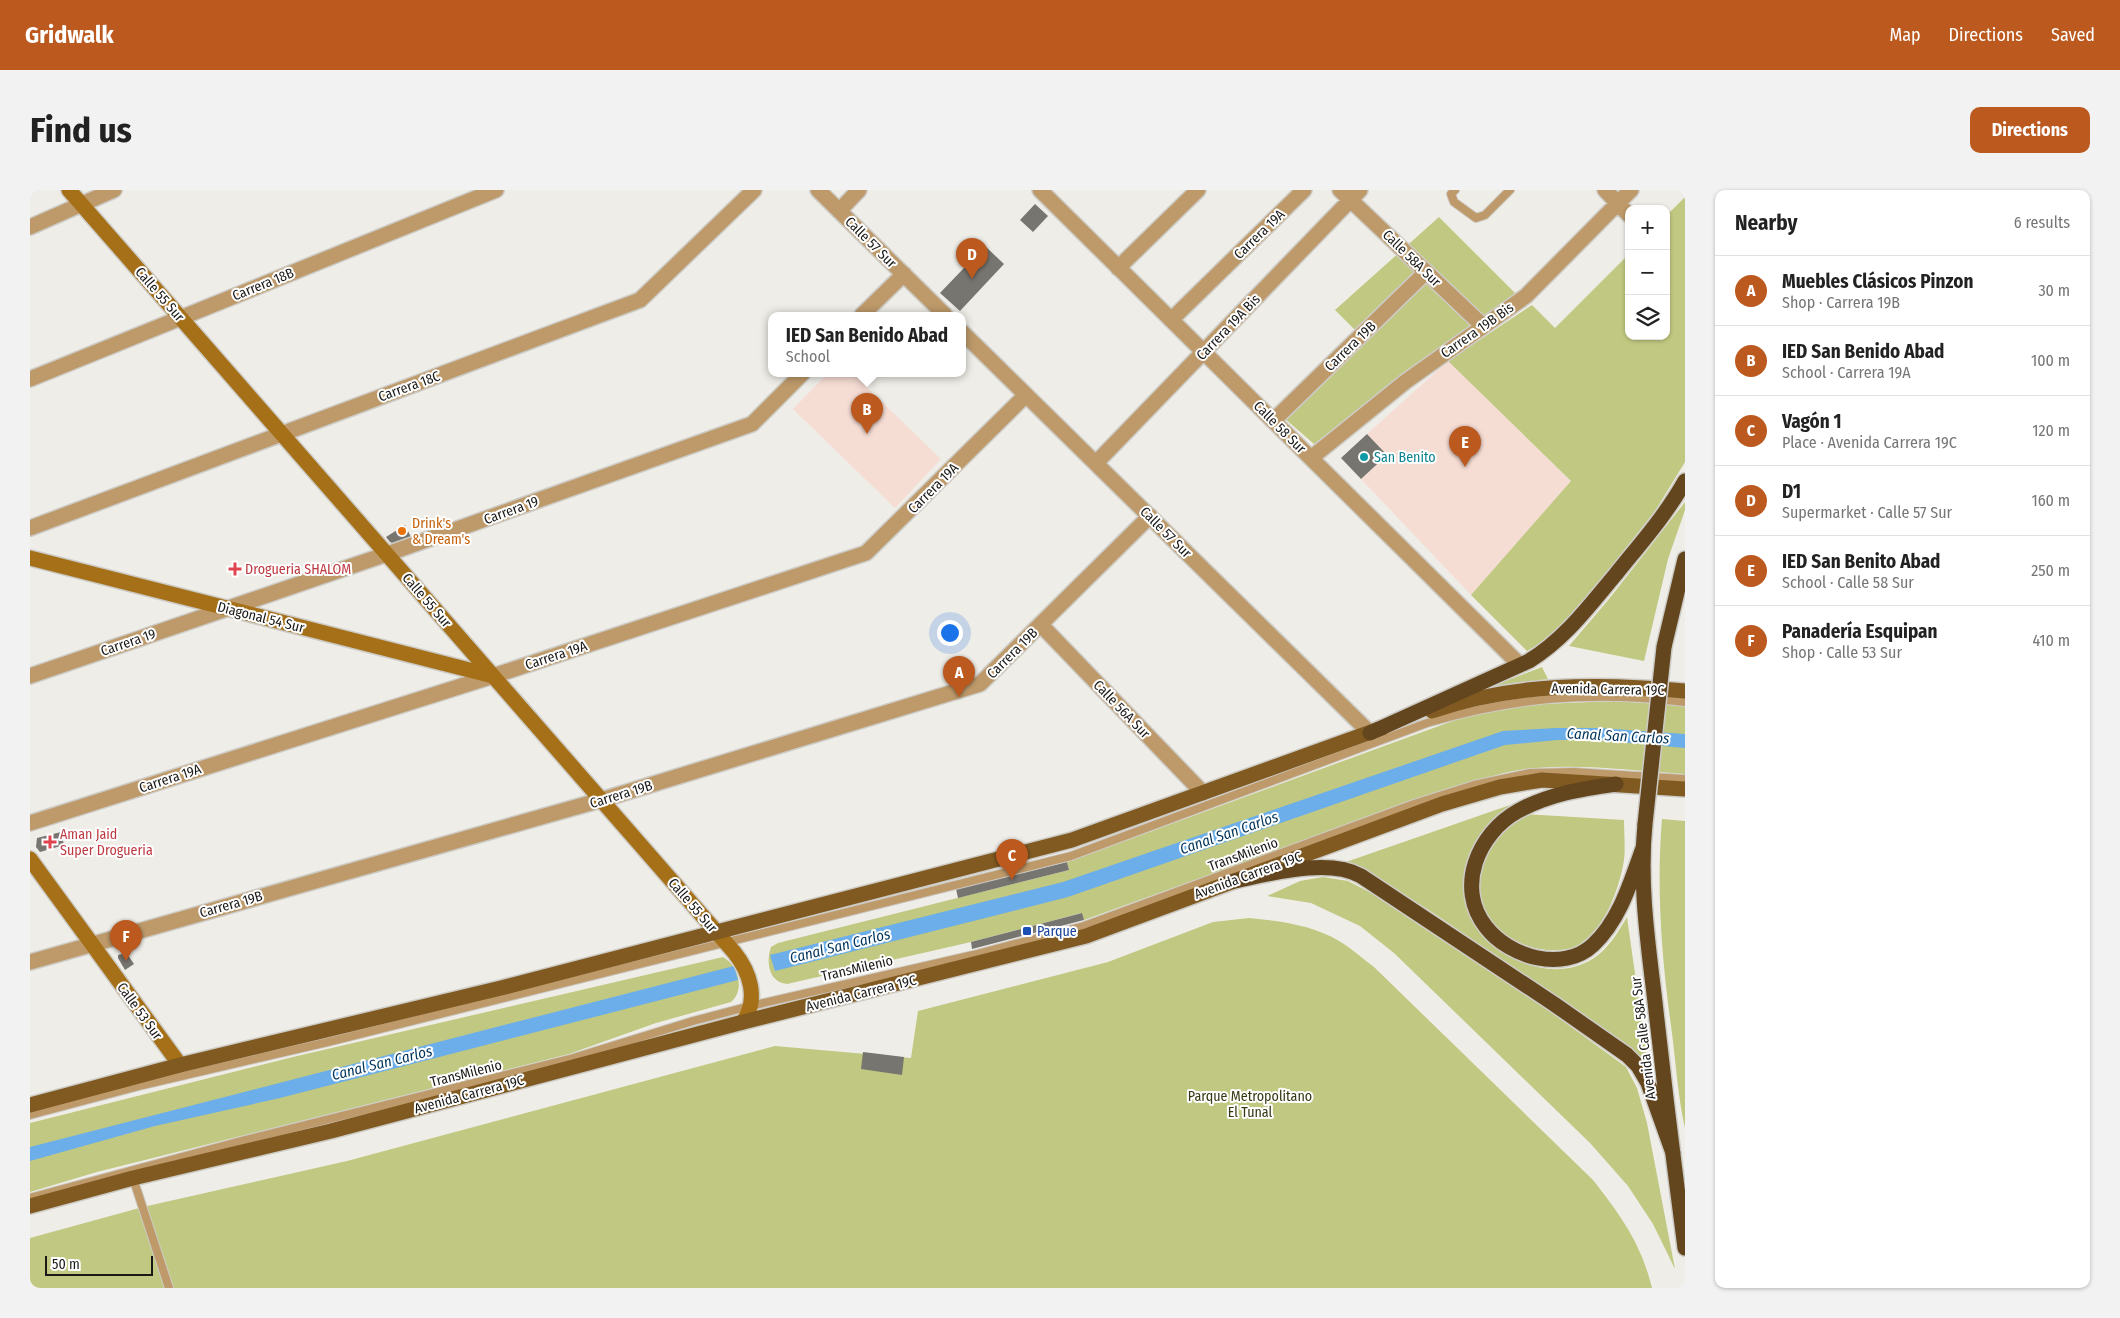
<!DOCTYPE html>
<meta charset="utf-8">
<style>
:root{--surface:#fff;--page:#f2f2f2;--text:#222;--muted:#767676;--line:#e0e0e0;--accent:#bc591e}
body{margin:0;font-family:"Fira Sans Condensed",sans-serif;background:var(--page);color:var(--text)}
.controls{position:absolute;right:15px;top:15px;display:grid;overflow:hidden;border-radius:10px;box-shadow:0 1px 4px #0004}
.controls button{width:45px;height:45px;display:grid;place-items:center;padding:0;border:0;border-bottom:1px solid var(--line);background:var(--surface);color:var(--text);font:25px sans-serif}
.scale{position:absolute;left:15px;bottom:12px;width:108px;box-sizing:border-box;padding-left:5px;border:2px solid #1a1917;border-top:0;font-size:14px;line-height:18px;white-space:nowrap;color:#1a1917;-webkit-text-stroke:4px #fff;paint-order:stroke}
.you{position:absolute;left:919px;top:442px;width:18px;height:18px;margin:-12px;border:4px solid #fff;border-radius:50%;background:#1a73e8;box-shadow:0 0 0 8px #1a73e833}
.badge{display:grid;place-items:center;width:32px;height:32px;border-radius:50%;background:var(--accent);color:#fff;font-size:16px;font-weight:700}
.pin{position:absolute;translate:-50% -41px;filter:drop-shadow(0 1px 2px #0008)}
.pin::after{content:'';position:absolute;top:26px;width:18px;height:15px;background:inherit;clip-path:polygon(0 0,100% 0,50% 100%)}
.popup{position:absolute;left:738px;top:122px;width:198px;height:65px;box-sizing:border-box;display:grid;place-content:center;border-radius:10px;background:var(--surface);filter:drop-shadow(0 1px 4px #0005);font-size:16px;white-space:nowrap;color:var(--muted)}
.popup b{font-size:19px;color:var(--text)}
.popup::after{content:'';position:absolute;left:50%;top:100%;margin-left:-10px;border:10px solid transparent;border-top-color:var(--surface)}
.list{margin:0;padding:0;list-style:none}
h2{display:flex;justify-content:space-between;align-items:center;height:65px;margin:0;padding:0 20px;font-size:21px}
h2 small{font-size:16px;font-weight:400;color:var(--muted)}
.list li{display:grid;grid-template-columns:32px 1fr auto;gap:15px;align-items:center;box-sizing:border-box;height:70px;padding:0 20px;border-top:1px solid var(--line)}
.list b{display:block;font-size:19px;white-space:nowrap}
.list p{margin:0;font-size:16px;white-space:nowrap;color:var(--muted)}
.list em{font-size:16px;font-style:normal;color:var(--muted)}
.icon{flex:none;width:28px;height:28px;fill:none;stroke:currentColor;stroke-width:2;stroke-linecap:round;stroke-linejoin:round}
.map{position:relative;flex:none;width:1655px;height:1098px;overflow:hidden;border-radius:10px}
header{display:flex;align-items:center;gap:30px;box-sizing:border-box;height:70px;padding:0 25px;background:var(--accent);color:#fff}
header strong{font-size:24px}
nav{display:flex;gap:28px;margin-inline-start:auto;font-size:18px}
.intro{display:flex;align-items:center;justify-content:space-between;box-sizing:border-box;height:120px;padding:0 30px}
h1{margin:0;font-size:35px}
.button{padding:12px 22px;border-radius:10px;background:var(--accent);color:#fff;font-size:18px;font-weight:700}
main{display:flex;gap:30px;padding:0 30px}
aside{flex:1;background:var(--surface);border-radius:10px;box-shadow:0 1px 4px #0004}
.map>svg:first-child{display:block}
</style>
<header>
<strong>Gridwalk</strong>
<nav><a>Map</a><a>Directions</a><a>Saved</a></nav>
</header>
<div class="intro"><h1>Find us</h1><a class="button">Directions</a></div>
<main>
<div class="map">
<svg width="1655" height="1098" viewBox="0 0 1655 1098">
<rect width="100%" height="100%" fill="#efede7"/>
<!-- education -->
<path fill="#f6ddd4" d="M1418 171 1541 291 1441 405 1331 289 1357 265 1337 244Z
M798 183H822L911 269 865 318 763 219Z"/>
<!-- green -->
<path fill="#c1c881" d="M1655 7V272L1625 321 1539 430 1521 447 1497 461 1441 405 1541 291 1418 171 1502 115 1525 138 1599 64V146H1636V26Z
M1409 27 1487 105 1380 180 1284 254 1253 227 1333 148 1305 120Z
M1655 312V320L1638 369 1614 471 1539 456 1579 409Z
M1512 477 1518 489 1460 497Z
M1586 511 1655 516V584C1606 581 1555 574 1507 578 1477 580 1447 591 1418 599L1054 730 1051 723 941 752 757 794C738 792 736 771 741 757L748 753 1039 680 1037 672 1428 529 1488 515Z
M1480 615C1465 629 1450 641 1441 660 1407 729 1500 809 1564 768 1579 758 1588 742 1597 727L1618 876 1608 865 1580 844 1405 724 1345 686 1316 672Z
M1494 624 1594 630C1594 645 1596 662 1593 676 1587 705 1573 740 1547 756 1537 761 1520 761 1510 759 1462 750 1430 704 1459 658 1467 645 1482 634 1494 624Z
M1632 629 1655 631V938C1648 907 1646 875 1642 843 1632 772 1626 701 1632 629Z
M1293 687 1318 691 1341 703 1522 823 1596 877 1607 898 1617 933 1645 1079 1623 1034 1598 996 1560 953 1364 763 1330 736 1281 713 1237 706 1270 691Z
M1219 728C1249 731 1282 735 1309 751 1321 758 1332 768 1344 777L1563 990C1591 1026 1611 1053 1622 1098H0V1048L113 1017 317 971 745 856 881 868 888 821 1078 772 1183 732Z
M693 767C709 776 715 800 701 812L626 833 539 864 67 982 0 1002V933L263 867Z"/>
<!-- water -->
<path fill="#6baeea" d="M1526 538H1569L1655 544V558L1567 550H1527L1475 555 1038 707 745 781 740 765 1033 692 1473 541Z
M704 776 708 790 250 908 125 936 0 971V957Z"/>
<!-- building -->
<path fill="#777570" d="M1005 14 1018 26 1003 42 990 30Z
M955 56 974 74 930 121 910 103Z
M1337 244 1357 265 1331 289 1311 268Z
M375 335 382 349 367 355 360 352 356 347Z
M31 642 34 655 10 662 6 657 7 648Z
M1037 672 1039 680 928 708 926 699Z
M1052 723 1054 730 942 759 941 752Z
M92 764 98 765 104 774 95 780 88 768V765Z
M833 862 874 867 872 885 831 879Z"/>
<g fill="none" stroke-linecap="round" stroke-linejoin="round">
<!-- lane casing -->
<g stroke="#cdcbc6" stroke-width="10">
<path id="lane" d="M1425 0 1421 4 1424 12 1446 28 1455 25 1480 0
M0 925 113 895 298 852 1041 666 1397 533C1484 507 1564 501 1655 512
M103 988 139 1098
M0 1008 211 951 540 869 663 831 720 816 943 765 1054 736 1384 614 1444 595 1500 583 1544 582 1655 589"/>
</g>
<!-- street casing -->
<g stroke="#cdcbc6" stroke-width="18">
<path id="street" d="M788 0 915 125
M1010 0 1490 475
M1310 0 1453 136
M1575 0 1599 25
M809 21 829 0
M0 37 84 0
M1088 78 1168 0
M832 125 874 84
M1141 130 1274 0
M932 142 1340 543
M0 189 466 0
M1243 231 1396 82
M1281 268 1375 192 1496 106 1601 0
M1066 273 1330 0
M0 338 610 110 724 0
M1011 435 1173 603
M0 486 357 364 722 234 773 183
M0 633 463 486 836 363 996 205
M0 772 571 610 950 494 1120 326"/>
</g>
<!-- secondary casing -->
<g stroke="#cdcbc6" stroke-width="18">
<path id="secondary" d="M39 0 704 762C720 782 729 809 713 832
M0 368 463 486
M0 669 150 875"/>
</g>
<!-- primary casing -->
<g stroke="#cdcbc6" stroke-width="18">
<path id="primary" d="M1402 521C1483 493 1570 493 1655 501
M0 915 150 875 471 798 1042 650 1352 538
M0 1016 103 988 301 941 713 832 1056 746 1412 614 1470 597 1512 590 1655 599"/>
</g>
<!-- highway casing -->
<g stroke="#cdcbc6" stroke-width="18">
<path id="highway" d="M1634 457 1655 369
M1340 543 1499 471C1535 449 1559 416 1586 384 1610 354 1636 325 1655 291
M1586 594C1551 599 1519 604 1488 621 1448 643 1425 698 1456 737 1479 767 1533 783 1563 755 1590 730 1601 691 1613 658
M1615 634C1609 694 1618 753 1625 812 1634 894 1644 976 1655 1058
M1199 692C1236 685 1297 667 1331 686L1524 814 1597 865 1608 876 1618 893 1643 963"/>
</g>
<!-- lane -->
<use href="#lane" stroke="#be9a6a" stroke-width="8"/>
<!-- street -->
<use href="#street" stroke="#be9a6a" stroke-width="15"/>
<!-- secondary -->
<use href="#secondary" stroke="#a57018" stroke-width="15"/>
<!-- primary -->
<use href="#primary" stroke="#805a21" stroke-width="15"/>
<!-- highway -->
<use href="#highway" stroke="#63461d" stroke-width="15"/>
<!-- highway-bridge casing -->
<g stroke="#cdcbc6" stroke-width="18" stroke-linecap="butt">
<path id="highway-bridge" d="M1615 634 1634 457"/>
</g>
<!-- highway-bridge -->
<use href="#highway-bridge" stroke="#63461d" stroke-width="15"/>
</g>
<!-- markers -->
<circle fill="#0f9aa8" stroke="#fff" stroke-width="2" cx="1334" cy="267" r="5"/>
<circle fill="#e8710a" stroke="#fff" stroke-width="2" cx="372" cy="341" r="5"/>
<g fill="#e0444e" stroke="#fff" stroke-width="2">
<path d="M202.5 371.5h5v5h5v5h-5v5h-5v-5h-5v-5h5z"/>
<path d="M17.5 644.5h5v5h5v5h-5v5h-5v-5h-5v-5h5z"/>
</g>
<rect fill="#1a4fb4" stroke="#fff" stroke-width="2" x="992" y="736" width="10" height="10" rx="2.5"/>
<g text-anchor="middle" stroke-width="4" stroke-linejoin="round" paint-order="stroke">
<!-- street labels -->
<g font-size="14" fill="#1a1917" stroke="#fff">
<text transform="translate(1229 44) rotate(-44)" y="5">Carrera 19A</text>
<text transform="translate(841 52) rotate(45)" y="5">Calle 57 Sur</text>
<text transform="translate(1382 68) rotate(44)" y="5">Calle 58A Sur</text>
<text transform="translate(233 94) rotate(-22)" y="5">Carrera 18B</text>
<text transform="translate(130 104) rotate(49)" y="5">Calle 55 Sur</text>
<text transform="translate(1198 137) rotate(-46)" y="5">Carrera 19A Bis</text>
<text transform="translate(1447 140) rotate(-35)" y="5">Carrera 19B Bis</text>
<text transform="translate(1320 156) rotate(-44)" y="5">Carrera 19B</text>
<text transform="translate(379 196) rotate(-20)" y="5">Carrera 18C</text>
<text transform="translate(1250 237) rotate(45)" y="5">Calle 58 Sur</text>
<text transform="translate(903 298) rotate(-45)" y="5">Carrera 19A</text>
<text transform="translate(481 320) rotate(-20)" y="5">Carrera 19</text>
<text transform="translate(1136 342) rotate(45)" y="5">Calle 57 Sur</text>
<text transform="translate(397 410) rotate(49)" y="5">Calle 55 Sur</text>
<text transform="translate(231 427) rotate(14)" y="5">Diagonal 54 Sur</text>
<text transform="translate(98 452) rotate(-19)" y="5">Carrera 19</text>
<text transform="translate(982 463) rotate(-45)" y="5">Carrera 19B</text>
<text transform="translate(526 465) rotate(-18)" y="5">Carrera 19A</text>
<text transform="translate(1578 499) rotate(1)" y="5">Avenida Carrera 19C</text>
<text transform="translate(1092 519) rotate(46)" y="5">Calle 56A Sur</text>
<text transform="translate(140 588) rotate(-18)" y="5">Carrera 19A</text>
<text transform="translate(591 604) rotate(-17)" y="5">Carrera 19B</text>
<text transform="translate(1213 664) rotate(-20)" y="5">TransMilenio</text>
<text transform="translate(1218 685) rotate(-20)" y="5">Avenida Carrera 19C</text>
<text transform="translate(201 714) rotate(-16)" y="5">Carrera 19B</text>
<text transform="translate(663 715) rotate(49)" y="5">Calle 55 Sur</text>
<text transform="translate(827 778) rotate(-13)" y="5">TransMilenio</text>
<text transform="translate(831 803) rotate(-14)" y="5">Avenida Carrera 19C</text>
<text transform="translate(110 821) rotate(54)" y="5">Calle 53 Sur</text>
<text transform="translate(1613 848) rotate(-97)" y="5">Avenida Calle 58A Sur</text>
<text transform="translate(436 883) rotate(-14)" y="5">TransMilenio</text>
<text transform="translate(439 904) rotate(-15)" y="5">Avenida Carrera 19C</text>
</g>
<!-- culture labels -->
<g font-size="14" fill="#0d838f" stroke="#fff" text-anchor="start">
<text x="1344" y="272">San Benito</text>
</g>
<!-- food labels -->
<g font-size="14" fill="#c56008" stroke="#fff" text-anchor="start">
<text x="382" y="338">Drink's<tspan x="382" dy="16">&amp; Dream's</tspan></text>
</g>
<!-- health labels -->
<g font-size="14" fill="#be3a42" stroke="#fff" text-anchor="start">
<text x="215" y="384">Drogueria SHALOM</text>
<text x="30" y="649">Aman Jaid<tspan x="30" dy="16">Super Drogueria</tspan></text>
</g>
<!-- transit labels -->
<g font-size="14" fill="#164399" stroke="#fff" text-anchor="start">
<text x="1007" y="746">Parque</text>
</g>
<!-- park labels -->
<g font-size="14" fill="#353813" stroke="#fff">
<text x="1220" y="911">Parque Metropolitano<tspan x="1220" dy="16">El Tunal</tspan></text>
</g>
<!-- water labels -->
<g font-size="15" font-style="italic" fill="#003359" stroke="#fff">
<text transform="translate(1588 546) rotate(3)" y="5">Canal San Carlos</text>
<text transform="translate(1199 643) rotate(-19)" y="5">Canal San Carlos</text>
<text transform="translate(810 756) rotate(-14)" y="5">Canal San Carlos</text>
<text transform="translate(352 873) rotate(-14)" y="5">Canal San Carlos</text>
</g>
</g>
</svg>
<div class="controls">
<button>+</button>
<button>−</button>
<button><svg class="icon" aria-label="layers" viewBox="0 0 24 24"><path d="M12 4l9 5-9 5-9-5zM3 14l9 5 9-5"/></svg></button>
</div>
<div class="scale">50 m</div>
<div class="you"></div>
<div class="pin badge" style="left:929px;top:507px">A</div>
<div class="pin badge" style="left:837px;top:244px">B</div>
<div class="popup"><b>IED San Benido Abad</b>School</div>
<div class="pin badge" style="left:982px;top:690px">C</div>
<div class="pin badge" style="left:942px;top:89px">D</div>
<div class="pin badge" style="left:1435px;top:277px">E</div>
<div class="pin badge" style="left:96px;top:771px">F</div>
</div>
<aside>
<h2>Nearby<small>6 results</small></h2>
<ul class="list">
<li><span class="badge">A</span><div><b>Muebles Clásicos Pinzon</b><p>Shop · Carrera 19B</p></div><em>30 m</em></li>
<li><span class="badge">B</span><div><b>IED San Benido Abad</b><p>School · Carrera 19A</p></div><em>100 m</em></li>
<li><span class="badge">C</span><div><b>Vagón 1</b><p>Place · Avenida Carrera 19C</p></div><em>120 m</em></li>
<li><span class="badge">D</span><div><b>D1</b><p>Supermarket · Calle 57 Sur</p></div><em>160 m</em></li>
<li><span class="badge">E</span><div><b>IED San Benito Abad</b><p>School · Calle 58 Sur</p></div><em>250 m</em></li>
<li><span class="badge">F</span><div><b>Panadería Esquipan</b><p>Shop · Calle 53 Sur</p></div><em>410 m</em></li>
</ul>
</aside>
</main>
